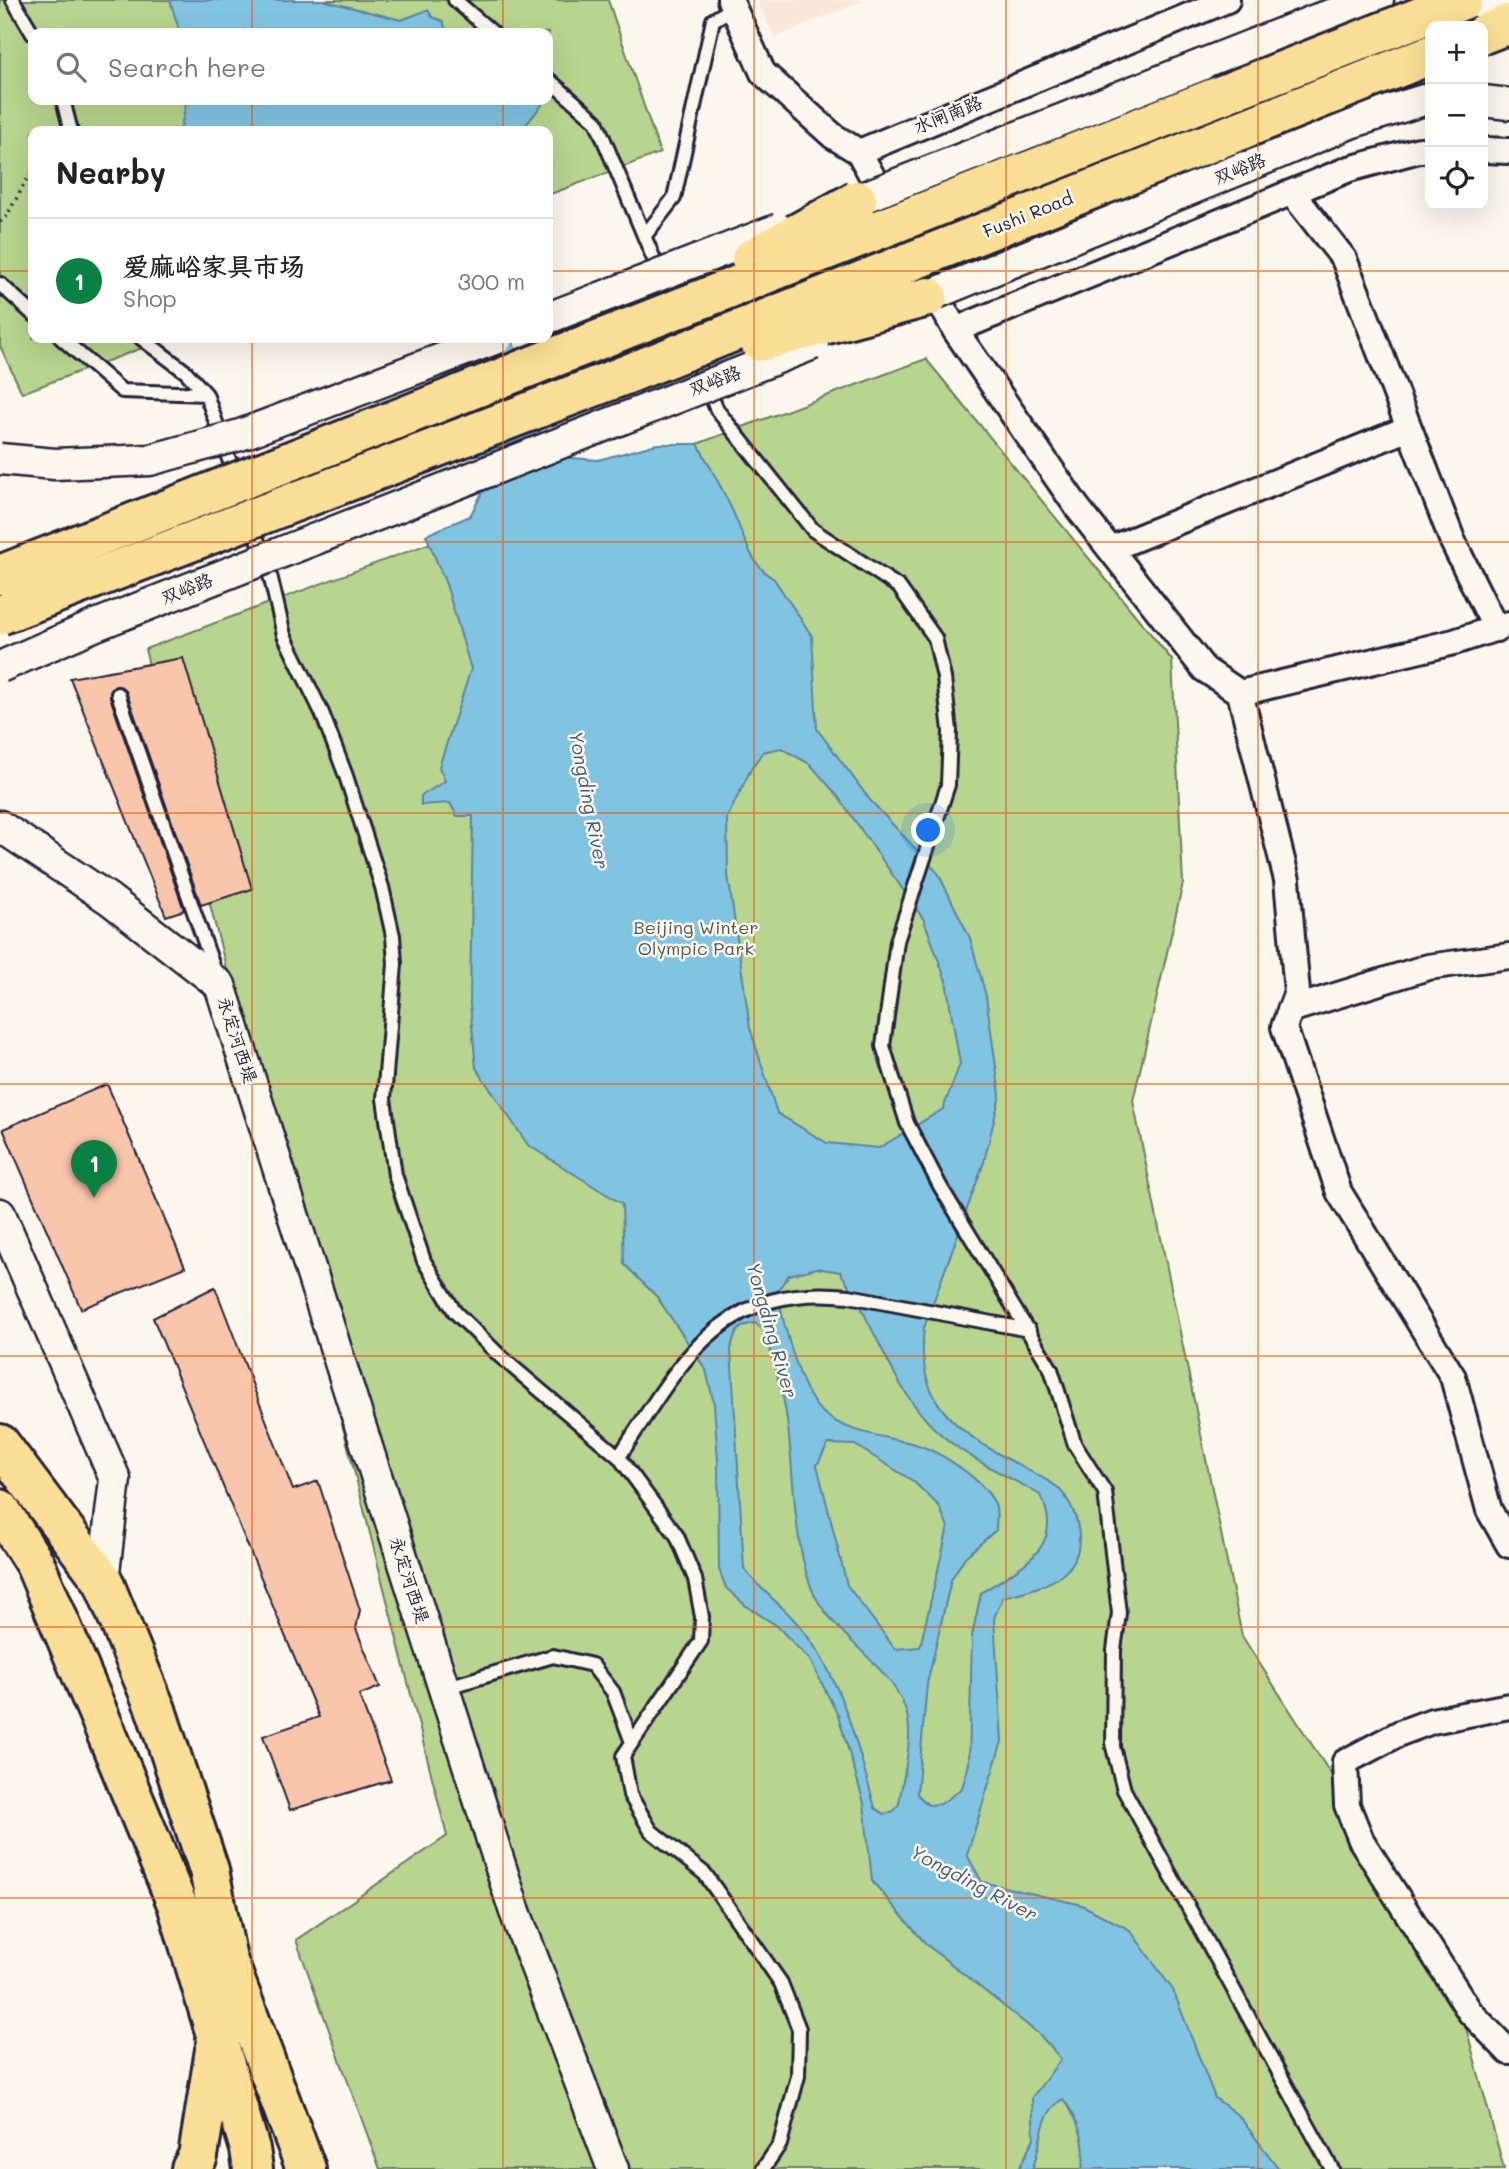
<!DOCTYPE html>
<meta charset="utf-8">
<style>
:root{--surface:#fff;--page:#f6f6f6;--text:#222;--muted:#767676;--line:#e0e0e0;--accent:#0b8043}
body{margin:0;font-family:Mali,"LXGW WenKai TC",sans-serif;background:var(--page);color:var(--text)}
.controls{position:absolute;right:21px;top:21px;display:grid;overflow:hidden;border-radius:14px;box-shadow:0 7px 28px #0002}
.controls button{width:63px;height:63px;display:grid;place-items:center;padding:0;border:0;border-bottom:2px solid var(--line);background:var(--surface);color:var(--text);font:35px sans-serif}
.you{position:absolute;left:929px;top:831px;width:24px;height:24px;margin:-18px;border:5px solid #fff;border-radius:50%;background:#1a73e8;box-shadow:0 0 0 10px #1a73e833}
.badge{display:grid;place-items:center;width:46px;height:46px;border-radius:50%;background:var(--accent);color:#fff;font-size:23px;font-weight:700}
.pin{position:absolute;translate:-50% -58px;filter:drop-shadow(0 2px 4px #0008)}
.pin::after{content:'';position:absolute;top:37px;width:24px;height:21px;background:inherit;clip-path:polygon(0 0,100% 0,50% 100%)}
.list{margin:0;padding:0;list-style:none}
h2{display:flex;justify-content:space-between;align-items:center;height:91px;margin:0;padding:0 28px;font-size:30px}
h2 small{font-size:23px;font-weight:400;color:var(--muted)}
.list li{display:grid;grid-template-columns:46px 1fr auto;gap:21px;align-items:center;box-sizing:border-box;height:126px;padding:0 28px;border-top:2px solid var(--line)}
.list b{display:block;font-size:26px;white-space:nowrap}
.list p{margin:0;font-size:23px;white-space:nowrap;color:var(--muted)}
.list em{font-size:23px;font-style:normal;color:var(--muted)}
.icon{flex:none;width:38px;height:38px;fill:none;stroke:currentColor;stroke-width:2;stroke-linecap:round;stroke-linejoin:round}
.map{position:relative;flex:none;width:1509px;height:2169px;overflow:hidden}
.search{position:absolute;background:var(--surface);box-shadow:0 7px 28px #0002;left:28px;top:28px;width:525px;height:77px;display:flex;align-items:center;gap:18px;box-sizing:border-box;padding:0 24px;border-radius:14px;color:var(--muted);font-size:26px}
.panel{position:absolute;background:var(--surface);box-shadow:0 7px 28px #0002;left:28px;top:126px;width:525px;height:217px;border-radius:14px}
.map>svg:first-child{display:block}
</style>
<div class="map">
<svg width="1509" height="2169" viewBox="0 0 1509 2169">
<rect width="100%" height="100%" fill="#fbf7ec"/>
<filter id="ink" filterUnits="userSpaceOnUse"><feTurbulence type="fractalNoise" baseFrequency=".0143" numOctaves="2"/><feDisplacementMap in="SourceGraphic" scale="14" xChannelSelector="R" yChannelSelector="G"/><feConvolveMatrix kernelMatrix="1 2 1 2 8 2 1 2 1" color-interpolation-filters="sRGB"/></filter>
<g filter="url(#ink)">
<!-- built -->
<path fill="#fbe8d8" d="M757 0H865L775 37Z"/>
<!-- green -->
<path fill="#b7d58e" stroke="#6c7c64" stroke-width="2" fill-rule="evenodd" d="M0 0H608L660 153 548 195V131H33V338H169L22 393 0 346ZM33 33H548V100H33Z
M926 359 1172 660 1183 883 1133 1101 1242 1636 1446 1953 1504 2169H380L296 1940 447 1836 145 649Z"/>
<!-- water -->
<path fill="#81c4e2" stroke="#5b839f" stroke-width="2" fill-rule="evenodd" d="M170 0H322L401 20 428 10 432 17 443 21 447 33H180Z
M187 100H539L542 105 521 131H180Z
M430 338H512L547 456 598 460 657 444H698C710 467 723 490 734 514 744 537 751 566 774 579L812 636 817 729 870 800 938 873 970 938 986 996 1000 1095 984 1162 924 1328C915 1402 956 1431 1015 1463 1028 1471 1046 1478 1057 1487 1079 1507 1090 1552 1063 1574 1047 1587 1023 1592 1003 1597L994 1618 1002 1741 967 1855 982 1882 1082 1905 1130 1930 1173 1990 1215 2098 1239 2116 1279 2169H1082C1088 2145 1078 2118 1063 2099 1038 2114 1043 2145 1032 2169H1019L1034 2138 1032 2098 1061 2059 1040 2035 926 1944 872 1881 864 1803 838 1715 810 1660 777 1626 745 1605 726 1588 719 1569 718 1461 714 1404 706 1370 657 1297 624 1264 622 1204 528 1145 476 1068 470 1004 473 816H457L450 803 421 805V796L445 781 439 767 471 669 446 584 426 535 470 516 489 480ZM781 748 810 764 837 795 924 920 946 981 960 1064 943 1109 879 1148 827 1143 777 1113 750 1028 728 875 727 818 752 767 763 752ZM817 1268 840 1272C874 1321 891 1387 935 1429 965 1458 1005 1474 1040 1495 1068 1548 1018 1568 981 1593L972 1636 969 1764 962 1788 941 1804 928 1805 917 1794 927 1684 951 1580 965 1557 996 1530C996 1522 998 1510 995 1504 983 1479 941 1452 915 1444 884 1436 843 1433 820 1410 800 1391 781 1317 778 1290L789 1275ZM755 1323 764 1330C771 1355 780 1381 785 1407 795 1464 791 1533 811 1587 830 1637 899 1668 908 1719 912 1746 903 1777 899 1804L894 1811 884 1814 875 1808C857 1744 841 1673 796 1622 780 1603 759 1589 744 1569L731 1349C734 1333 738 1325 755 1323ZM828 1444 855 1445 913 1481 939 1506 948 1527 920 1647 895 1649 847 1585 817 1465Z"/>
<!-- building -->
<path fill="#fac6ab" stroke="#22223b" stroke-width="2" d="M183 658 252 889 201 905 126 691 116 686 111 689 110 697 184 910 166 916 70 678Z
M107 1084 185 1267 81 1309 3 1129Z
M215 1287 293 1490 318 1481 360 1610 356 1629 380 1687 359 1695 391 1780 290 1810 263 1736 319 1717 153 1318Z"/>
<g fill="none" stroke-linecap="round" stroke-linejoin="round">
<!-- service casing -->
<g stroke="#22223b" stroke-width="18">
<path id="service" d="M13 0 33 34
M455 0 493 33
M548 79 596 121 717 410 813 530 899 587 935 638 944 678 950 731 948 785 897 941 883 1046 907 1123 940 1186 1051 1369 1075 1445 1105 1492 1119 1613 1114 1650 1113 1747 1124 1790 1332 2169
M63 100 71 131
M646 234 674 198 713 20 733 8
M0 284 33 314
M61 338 122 391 206 394
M141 338 186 372 206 394 271 579 284 635 322 713 346 776 382 887 393 936 395 964 384 1099 395 1175 424 1261 455 1312 501 1357 619 1457 677 1536 695 1579 702 1617 701 1641 623 1756 630 1795 651 1831 705 1874 781 1983 799 2029 798 2076 780 2144 763 2169
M118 694 215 972
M619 1457C680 1363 720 1282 849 1296L1029 1330
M444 1688 553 1656 592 1665 613 1692 632 1742"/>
</g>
<!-- minor casing -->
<g stroke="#22223b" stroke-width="30">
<path id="minor" d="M730 0 763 73 833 136 859 152 1227 0
M1483 150 1509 151
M859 152 955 330 1077 507 1204 669 1240 693 1454 642 1509 624
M1293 194 1344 259 1453 542 1496 629
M955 330 1349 169 1419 150H1430
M1110 549 1409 428
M1240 693 1287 880 1297 992 1284 1027 1339 1192 1453 1377 1489 1510 1509 1545
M1290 1010 1428 967 1509 956
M1509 1706 1432 1721 1400 1733 1345 1762 1347 1805 1361 1840 1470 2012 1509 2052"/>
</g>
<!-- tertiary casing -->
<g stroke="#22223b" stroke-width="35">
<path id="tertiary" d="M1468 0 1509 5
M1201 65 1318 19 1378 0
M1483 101 1509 104
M1245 167 1350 123 1430 98
M0 826 109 899 220 985 514 1909 613 2169
M0 1214 115 1479 103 1581"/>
</g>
<!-- trunk casing -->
<g stroke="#22223b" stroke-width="44">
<path id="trunk" d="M1483 34 1509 24
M0 1444 103 1581 156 1710
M0 1509 35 1564 106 1732"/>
</g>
<!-- motorway casing -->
<g stroke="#22223b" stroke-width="44">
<path id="motorway" d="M156 1710 209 1870 227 1959 306 2169
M106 1732 177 1904 250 2149 253 2169
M191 2169 198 2156 215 2050"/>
</g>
<!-- path -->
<path stroke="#22223b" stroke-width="3.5" stroke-dasharray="2 5" stroke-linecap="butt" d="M0 222 6 217 33 169"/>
<!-- service -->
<use href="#service" stroke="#fbf7ec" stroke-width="12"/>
<!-- minor -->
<use href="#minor" stroke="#fbf7ec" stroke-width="24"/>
<!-- tertiary -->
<use href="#tertiary" stroke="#fbf7ec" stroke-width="30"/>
<!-- trunk -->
<use href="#trunk" stroke="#fbdf96" stroke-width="38"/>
<!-- motorway -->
<use href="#motorway" stroke="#fbdf96" stroke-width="38"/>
<!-- tertiary-bridge casing -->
<g stroke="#22223b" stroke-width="35" stroke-linecap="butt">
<path id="tertiary-bridge" d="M836 208 1201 65
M907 305 1245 167
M548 318 779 229
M0 459 55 464 150 460 240 435 497 338
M0 667 96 625 813 344"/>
</g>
<!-- trunk-bridge casing -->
<g stroke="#22223b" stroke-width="44" stroke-linecap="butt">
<path id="trunk-bridge" d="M751 259 857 200
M760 342 928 297
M0 575 1463 0
M0 615 625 375 1430 55"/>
</g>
<!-- tertiary-bridge -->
<use href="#tertiary-bridge" stroke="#fbf7ec" stroke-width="30"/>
<!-- trunk-bridge -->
<use href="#trunk-bridge" stroke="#fbdf96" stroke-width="38"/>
</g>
</g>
<!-- grid -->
<path fill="none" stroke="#e8590c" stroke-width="2" stroke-opacity="0.55" d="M252 0V33M503 0V33M754 0V2169M1006 0V2169M1258 0V2169M252 100V131M503 100V131M0 271H33M548 271H1509M252 338V2169M503 338V2169M0 542H1509M0 813H1509M0 1084H1509M0 1356H1509M0 1627H1509M0 1898H1509"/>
<g text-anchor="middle" stroke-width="5" stroke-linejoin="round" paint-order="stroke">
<!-- street labels -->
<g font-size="18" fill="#22223b" stroke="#fbf7ec">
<text transform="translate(948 115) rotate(-22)" y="6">水闸南路</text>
<text transform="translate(1240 169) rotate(-22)" y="6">双峪路</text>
<text transform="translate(1028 215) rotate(-22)" y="6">Fushi Road</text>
<text transform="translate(715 381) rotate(-21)" y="6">双峪路</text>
<text transform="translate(187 589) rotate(-22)" y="6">双峪路</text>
<text transform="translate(237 1040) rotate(72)" y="6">永定河西堤</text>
<text transform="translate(409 1580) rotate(72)" y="6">永定河西堤</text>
</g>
<!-- park labels -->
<g font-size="18" fill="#4f5854" stroke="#fbf7ec">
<text x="696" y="934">Beijing Winter<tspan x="696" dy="21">Olympic Park</tspan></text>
</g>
<!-- water labels -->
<g font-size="19" font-style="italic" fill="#435b75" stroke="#fbf7ec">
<text transform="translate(589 800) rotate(79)" y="7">Yongding River</text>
<text transform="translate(772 1330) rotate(74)" y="7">Yongding River</text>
<text transform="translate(974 1883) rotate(28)" y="7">Yongding River</text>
</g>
</g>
</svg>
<div class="controls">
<button>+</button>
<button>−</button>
<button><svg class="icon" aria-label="locate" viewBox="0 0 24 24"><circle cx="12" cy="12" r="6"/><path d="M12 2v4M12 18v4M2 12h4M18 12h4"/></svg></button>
</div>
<div class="you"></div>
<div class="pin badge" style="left:94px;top:1198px">1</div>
<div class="search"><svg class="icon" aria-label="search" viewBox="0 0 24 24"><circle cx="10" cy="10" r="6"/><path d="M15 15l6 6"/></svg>Search here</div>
<section class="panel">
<h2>Nearby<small></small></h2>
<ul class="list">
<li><span class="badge">1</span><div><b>爱麻峪家具市场</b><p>Shop</p></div><em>300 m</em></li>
</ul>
</section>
</div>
